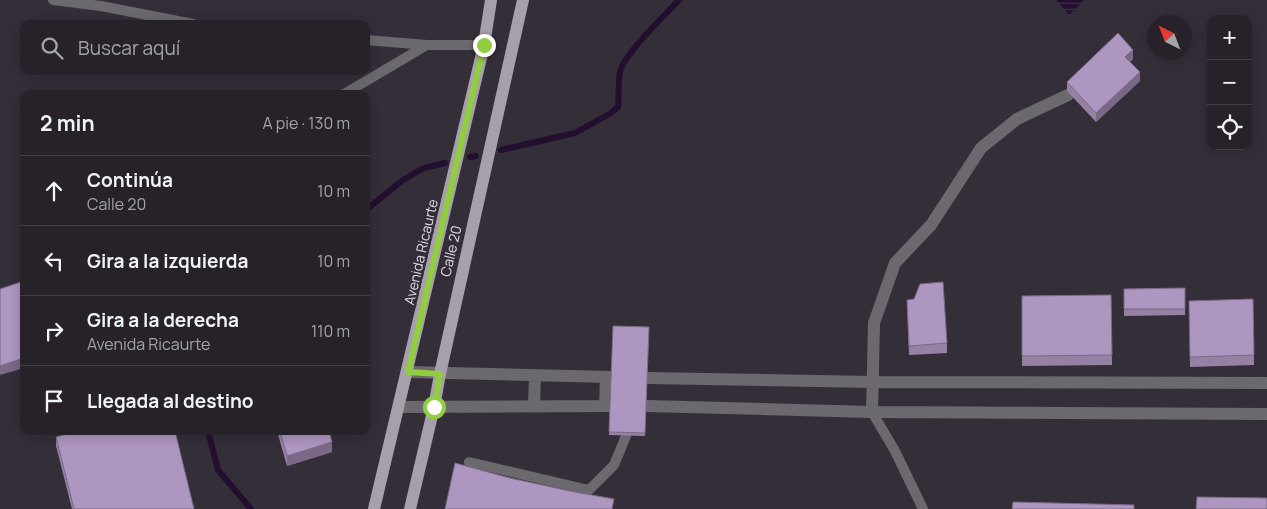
<!DOCTYPE html>
<html lang="es">
<meta charset="utf-8">
<style>
:root{--surface:#27222a;--page:#2f2a32;--text:#f1f3f6;--muted:#a4a4a8;--line:#433f47}
body{margin:0;font-family:Manrope,sans-serif;background:var(--page);color:var(--text)}
.controls{position:absolute;right:15px;top:15px;display:grid;overflow:hidden;border-radius:10px;box-shadow:0 2px 12px #0003}
.controls button{width:45px;height:45px;display:grid;place-items:center;padding:0;border:0;border-bottom:1px solid var(--line);background:var(--surface);color:var(--text);font:25px sans-serif}
.compass{position:absolute;left:1147px;top:15px;width:45px;height:45px;border-radius:50%;background:var(--surface);box-shadow:0 2px 12px #0003;rotate:318deg}
.stop{position:absolute;width:15px;height:15px;margin:-11px;border:4px solid #90cd41;border-radius:50%;background:#fff}
.stop.end{background:#90cd41;border-color:#fff;box-shadow:0 1px 5px #0008}
.list{margin:0;padding:0;list-style:none}
h2{display:flex;justify-content:space-between;align-items:center;height:65px;margin:0;padding:0 20px;font-size:21px}
h2 small{font-size:16px;font-weight:400;color:var(--muted)}
.list li{display:grid;grid-template-columns:32px 1fr auto;gap:15px;align-items:center;box-sizing:border-box;height:70px;padding:0 20px;border-top:1px solid var(--line)}
.list b{display:block;font-size:19px;white-space:nowrap}
.list p{margin:0;font-size:16px;white-space:nowrap;color:var(--muted)}
.list em{font-size:16px;font-style:normal;color:var(--muted)}
.icon{flex:none;width:28px;height:28px;fill:none;stroke:currentColor;stroke-width:2;stroke-linecap:round;stroke-linejoin:round}
.map{position:relative;flex:none;width:1267px;height:509px;overflow:hidden}
.search{position:absolute;background:var(--surface);box-shadow:0 2px 12px #0003;left:20px;top:20px;width:350px;height:55px;display:flex;align-items:center;gap:12px;box-sizing:border-box;padding:0 18px;border-radius:10px;color:var(--muted);font-size:19px}
.panel{position:absolute;background:var(--surface);box-shadow:0 2px 12px #0003;left:20px;top:90px;width:350px;height:345px;border-radius:10px}
.map>svg:first-child{display:block}
</style>
<div class="map">
<svg width="1267" height="509" viewBox="0 0 1267 509">
<defs>
<pattern id="water-rules" width="6" height="5" patternUnits="userSpaceOnUse" patternTransform="scale(1.25)"><rect width="6" height="5" fill="#220e2e"/><path d="M0 2.5h6" fill="none" stroke="#42304c"/></pattern>
</defs>
<rect width="100%" height="100%" fill="#342e38"/>
<!-- water -->
<path fill="url(#water-rules)" d="M1056 0H1084L1069 15Z"/>
<g fill="none" stroke-linecap="round" stroke-linejoin="round">
<!-- stream -->
<path stroke="#220e2e" stroke-width="6" d="M501 150 575 133 611 113 618 107C619 95 618 83 620 72 624 54 665 15 679 0
M470 157 476 156
M366 210 403 180 424 168 445 163
M208 431 218 470 251 509"/>
<!-- lane -->
<path stroke="#6c696e" stroke-width="10" d="M53 0 101 6 193 24
M366 40 427 45
M344 94 427 45H484
M872 412 895 451 923 509
M469 462 589 490 614 465 626 436"/>
<!-- street -->
<path stroke="#6c696e" stroke-width="12" d="M408 372 611 377
M647 378 872 382 1267 383
M534 406 535 376
M605 406 606 377
M647 406 872 412 1267 414
M399 407 611 406
M872 412 874 323 895 263 931 225 981 148 1017 119 1068 95"/>
<!-- primary -->
<path stroke="#a6a0ab" stroke-width="12" d="M374 509 484 45 491 0
M410 509 434 407 440 374 523 0"/>
</g>
<!-- wall -->
<path fill="#9581a4" d="M1133 59 1130 62 1140 81 1096 122 1067 91V82Z
M1185 288V315L1124 316V289Z
M1111 295 1112 365 1022 366V296Z
M1253 299 1254 365 1190 367 1189 301Z
M907 300 947 343V353L909 355Z
M613 326 649 327 645 436 609 435Z
M277 431H329L332 452 287 466Z
M56 437 194 509H72L56 446Z"/>
<!-- shaded-wall -->
<path fill="#796986" d="M1133 50V59L1125 67V57Z
M1140 72V81L1096 122V113Z
M24 358V368L0 375V366Z
M332 442V452L287 466V456Z"/>
<!-- building -->
<path fill="#ad96bf" stroke="#796986" d="M1118 33 1133 50 1125 57 1140 72 1096 113 1067 82Z
M24 281V358L0 366V289Z
M943 282 947 343 909 346 907 300 914 299 920 284Z
M1185 288V309H1124V289Z
M1111 295 1112 355 1022 356V296Z
M1253 299 1254 355 1190 357 1189 301Z
M613 326 649 327 645 433 609 432Z
M77 431H175L194 509H74L56 437Z
M280 431H329L332 442 287 456Z
M455 463 510 478 575 492 614 499 612 509H445Z
M1197 497 1267 498V509H1196Z
M1013 502 1134 505V509H1012Z"/>
<g fill="none" stroke-linecap="round" stroke-linejoin="round">
<!-- route -->
<path stroke="#90cd41" stroke-width="6" d="M434 407 440 374 408 372 484 45"/>
</g>
<g text-anchor="middle" stroke-width="5" stroke-linejoin="round" paint-order="stroke">
<!-- street labels -->
<g font-size="14" fill="#e0dce3" stroke="#342e38">
<text transform="translate(451 251) rotate(-77)" y="5">Calle 20</text>
<text transform="translate(421 252) rotate(-77)" y="5">Avenida Ricaurte</text>
</g>
</g>
</svg>
<div class="controls">
<button>+</button>
<button>−</button>
<button><svg class="icon" aria-label="locate" viewBox="0 0 24 24"><circle cx="12" cy="12" r="6"/><path d="M12 2v4M12 18v4M2 12h4M18 12h4"/></svg></button>
</div>
<svg class="compass" viewBox="-18 -18 36 36"><path d="M0-13l5 13h-10z" fill="#e53935"/><path d="M0 13l5-13h-10z" fill="#a4a4a8"/></svg>
<div class="stop" style="left:434px;top:407px"></div>
<div class="stop end" style="left:484px;top:45px"></div>
<div class="search"><svg class="icon" aria-label="search" viewBox="0 0 24 24"><circle cx="10" cy="10" r="6"/><path d="M15 15l6 6"/></svg>Buscar aquí</div>
<section class="panel">
<h2>2 min<small>A pie · 130 m</small></h2>
<ul class="list">
<li><svg class="icon" aria-label="ahead" viewBox="0 0 24 24"><path d="M12 20V5M6 11l6-6 6 6"/></svg><div><b>Continúa</b><p>Calle 20</p></div><em>10 m</em></li>
<li><svg class="icon" aria-label="left" viewBox="0 0 24 24"><path d="M17 20v-9H6M10 6l-5 5 5 5"/></svg><div><b>Gira a la izquierda</b></div><em>10 m</em></li>
<li><svg class="icon" aria-label="right" viewBox="0 0 24 24"><path d="M7 20v-9h11M14 6l5 5-5 5"/></svg><div><b>Gira a la derecha</b><p>Avenida Ricaurte</p></div><em>110 m</em></li>
<li><svg class="icon" aria-label="arrive" viewBox="0 0 24 24"><path d="M6 21V4h12l-3 4 3 4H6"/></svg><div><b>Llegada al destino</b></div></li>
</ul>
</section>
</div>
